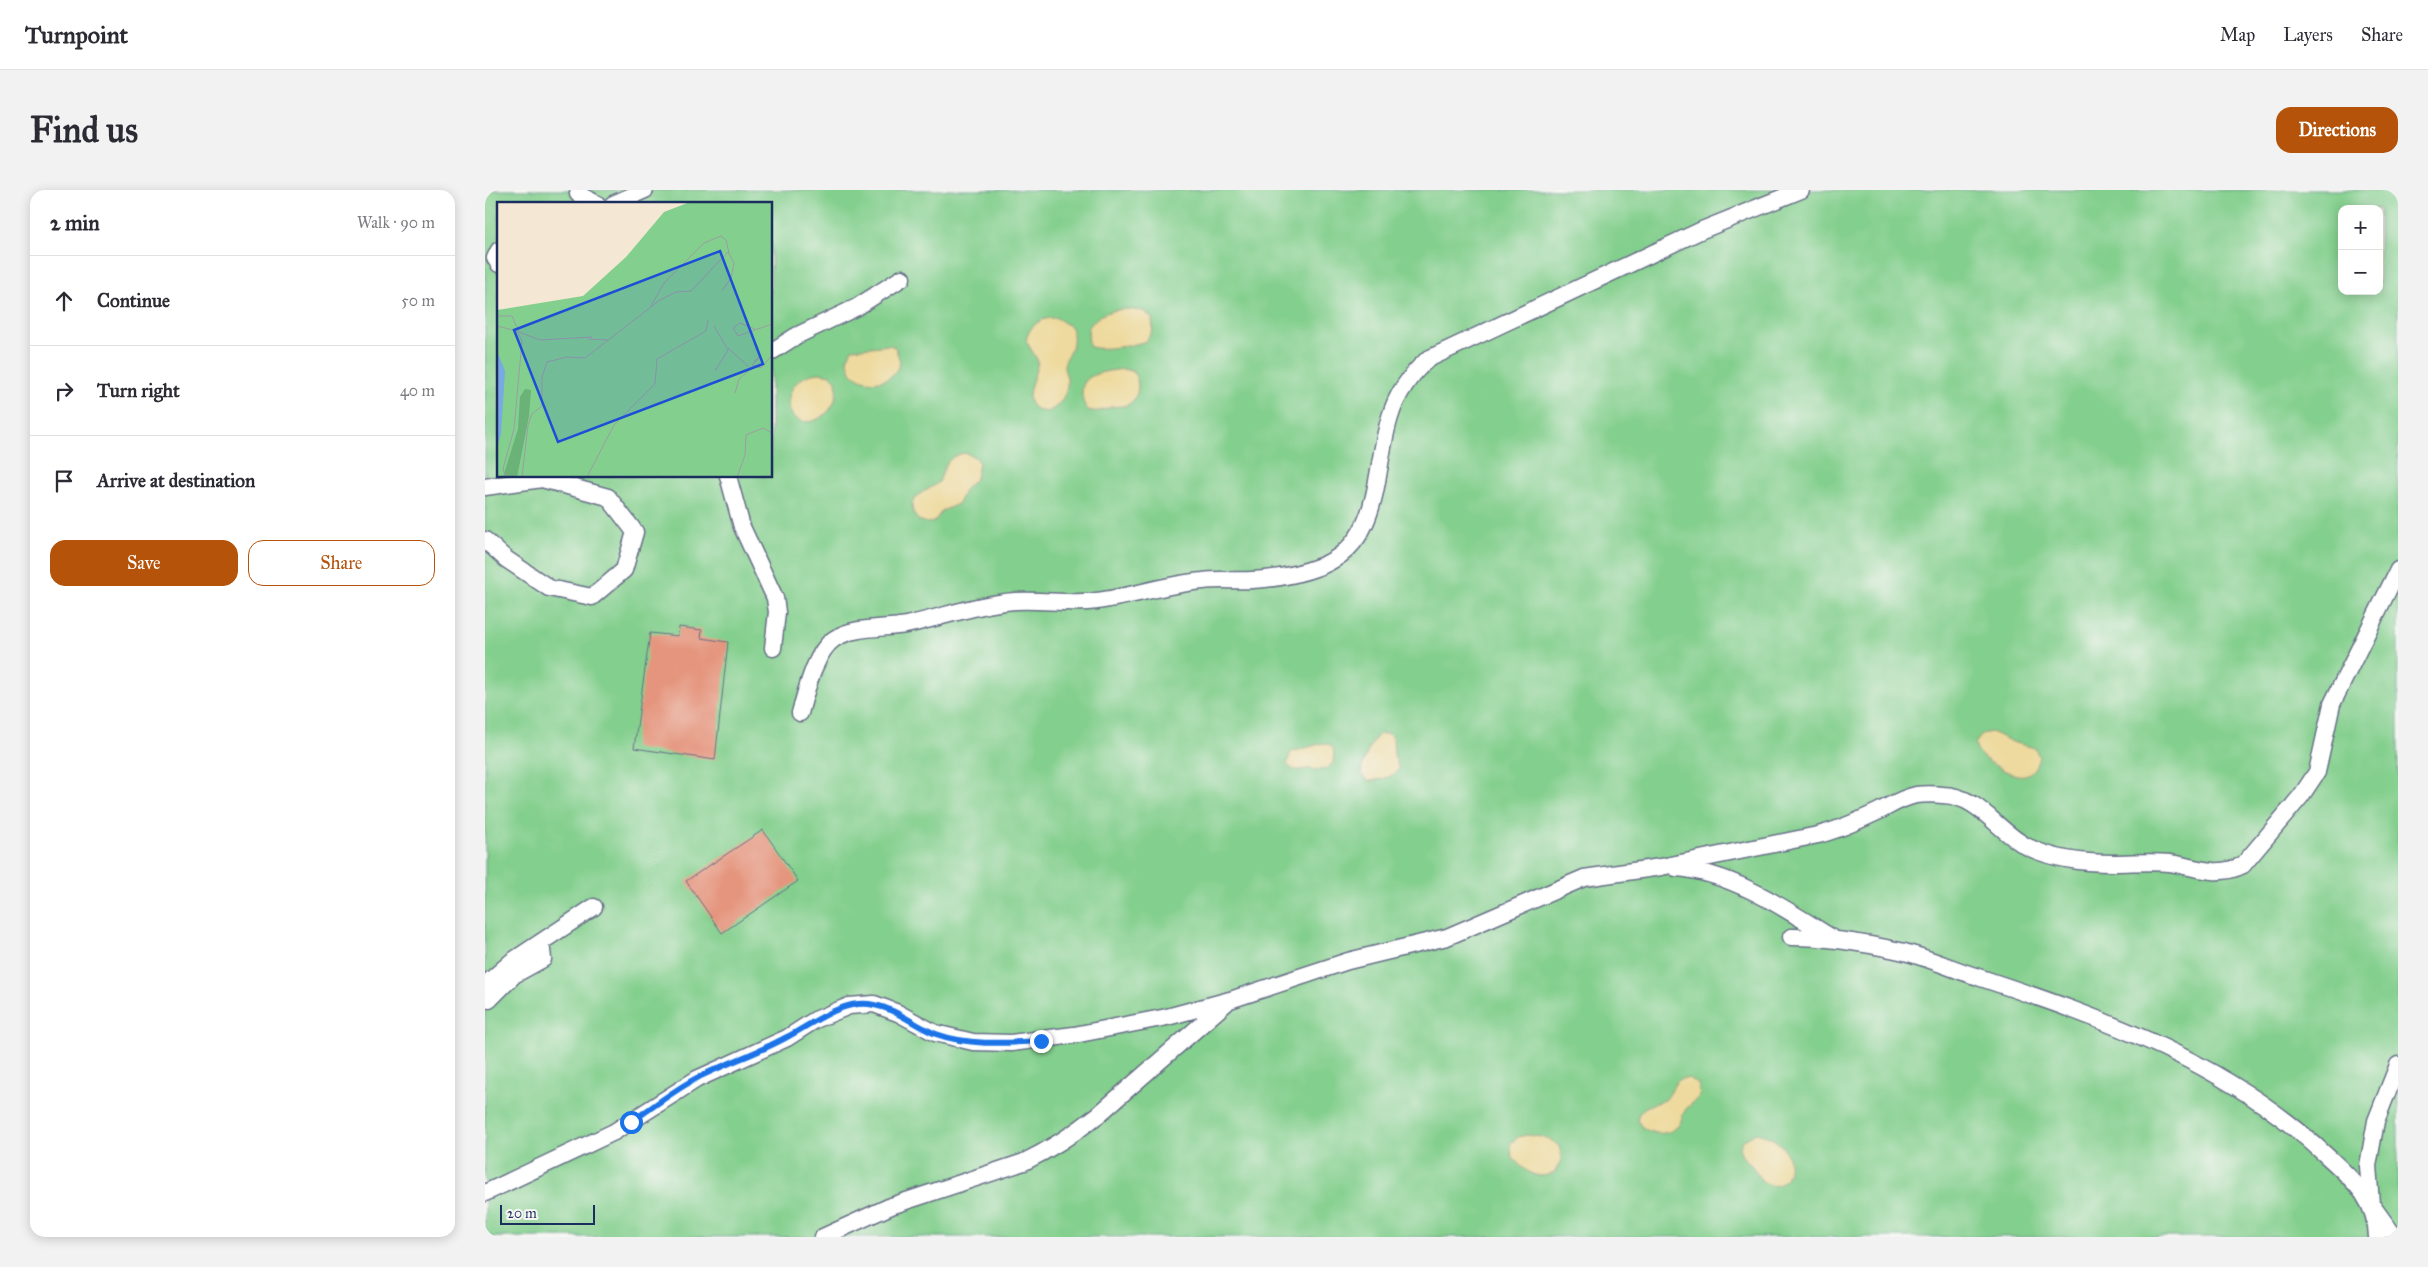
<!DOCTYPE html>
<meta charset="utf-8">
<style>
:root{--surface:#fff;--page:#f2f2f3;--text:#2b2b33;--muted:#7c7c81;--line:#e1e1e2;--accent:#b45309}
body{margin:0;font-family:"IM FELL Great Primer",serif;background:var(--page);color:var(--text)}
.controls{position:absolute;right:15px;top:15px;display:grid;overflow:hidden;border-radius:10px;box-shadow:0 2px 12px #0003}
.controls button{width:45px;height:45px;display:grid;place-items:center;padding:0;border:0;border-bottom:1px solid var(--line);background:var(--surface);color:var(--text);font:25px sans-serif}
.scale{position:absolute;left:15px;bottom:12px;width:95px;box-sizing:border-box;padding-left:5px;border:2px solid #1b2f5e;border-top:0;font-size:14px;line-height:18px;white-space:nowrap;color:#1b2f5e;-webkit-text-stroke:4px #f6f6f2;paint-order:stroke}
.stop{position:absolute;width:15px;height:15px;margin:-11px;border:4px solid #1a73e8;border-radius:50%;background:#fff}
.stop.end{background:#1a73e8;border-color:#fff;box-shadow:0 1px 5px #0008}
.list{margin:0;padding:0;list-style:none}
h2{display:flex;justify-content:space-between;align-items:center;height:65px;margin:0;padding:0 20px;font-size:21px}
h2 small{font-size:16px;font-weight:400;color:var(--muted)}
.list li{display:grid;grid-template-columns:32px 1fr auto;gap:15px;align-items:center;box-sizing:border-box;height:90px;padding:0 20px;border-top:1px solid var(--line)}
.list b{display:block;font-size:19px;white-space:nowrap}
.list em{font-size:16px;font-style:normal;color:var(--muted)}
.actions{display:flex;gap:10px;padding:15px 20px}
.actions a{flex:1;padding:11px 0;border:1px solid var(--accent);border-radius:15px;text-align:center;font-size:18px;color:var(--accent)}
.actions .main{background:var(--accent);color:#fff}
.icon{flex:none;width:28px;height:28px;fill:none;stroke:currentColor;stroke-width:2;stroke-linecap:round;stroke-linejoin:round}
.map{position:relative;flex:none;width:1913px;height:1047px;overflow:hidden;border-radius:15px}
header{display:flex;align-items:center;gap:30px;box-sizing:border-box;height:70px;padding:0 25px;background:var(--surface);border-bottom:1px solid var(--line)}
header strong{font-size:24px}
nav{display:flex;gap:28px;margin-inline-start:auto;font-size:18px}
.intro{display:flex;align-items:center;justify-content:space-between;box-sizing:border-box;height:120px;padding:0 30px}
h1{margin:0;font-size:35px}
.button{padding:12px 22px;border-radius:15px;background:var(--accent);color:#fff;font-size:18px;font-weight:700}
main{display:flex;gap:30px;padding:0 30px}
aside{flex:1;background:var(--surface);border-radius:15px;box-shadow:0 2px 12px #0003}
.map>svg:first-child{display:block}
</style>
<header>
<strong>Turnpoint</strong>
<nav><a>Map</a><a>Layers</a><a>Share</a></nav>
</header>
<div class="intro"><h1>Find us</h1><a class="button">Directions</a></div>
<main>
<aside>
<h2>2 min<small>Walk · 90 m</small></h2>
<ul class="list">
<li><svg class="icon" aria-label="ahead" viewBox="0 0 24 24"><path d="M12 20V5M6 11l6-6 6 6"/></svg><div><b>Continue</b></div><em>50 m</em></li>
<li><svg class="icon" aria-label="right" viewBox="0 0 24 24"><path d="M7 20v-9h11M14 6l5 5-5 5"/></svg><div><b>Turn right</b></div><em>40 m</em></li>
<li><svg class="icon" aria-label="arrive" viewBox="0 0 24 24"><path d="M6 21V4h12l-3 4 3 4H6"/></svg><div><b>Arrive at destination</b></div></li>
</ul>
<div class="actions"><a class="main">Save</a><a>Share</a></div>
</aside>
<div class="map">
<svg width="1913" height="1047" viewBox="0 0 1913 1047">
<rect width="100%" height="100%" fill="#f6f6f2"/>
<filter id="ink" filterUnits="userSpaceOnUse"><feTurbulence type="fractalNoise" baseFrequency=".02" numOctaves="2"/><feDisplacementMap in="SourceGraphic" scale="10" xChannelSelector="R" yChannelSelector="G"/><feConvolveMatrix kernelMatrix="1 2 1 2 8 2 1 2 1" color-interpolation-filters="sRGB"/></filter>
<filter id="wash" filterUnits="userSpaceOnUse"><feTurbulence type="fractalNoise" baseFrequency=".0096" numOctaves="4" result="noise"/><feDisplacementMap in="SourceGraphic" scale="20" xChannelSelector="R" yChannelSelector="G"/><feGaussianBlur stdDeviation="1.12" result="paint"/><feColorMatrix in="noise" values="0 0 0 0 0 0 0 0 0 0 0 0 0 0 0 0 0 1.4 0 .05"/><feComposite in="paint" operator="in"/></filter>
<g filter="url(#wash)">
<rect width="100%" height="100%" fill="#f4e7d4"/>
<!-- green -->
<path fill="#83cf8d" stroke="#4f7f76" fill-rule="evenodd" d="M0 0H1913V1047H0ZM14 14H286V286H14ZM1857 19H1894V101H1857Z"/>
<!-- sand -->
<path fill="#eeda9e" stroke="#84847e" d="M639 119 659 121 667 128 668 140 661 151C651 155 613 162 604 156L603 139C612 124 623 121 639 119Z
M572 128 586 137C594 159 579 163 579 178 579 181 582 185 582 189 584 202 574 219 561 222 529 217 552 187 553 171L541 151C544 135 556 127 572 128Z
M404 155 410 157 415 171C411 194 380 198 366 182L362 169 367 159Z
M639 179 647 181C656 190 655 209 642 215 636 217 631 216 626 217 617 220 613 223 603 220 598 214 597 209 597 201 597 182 625 181 639 179Z
M335 183 346 185 351 191C359 236 294 249 305 203 311 189 321 184 335 183Z
M481 263 492 268 494 274 491 288 480 299 473 314 457 321 449 332 443 333 433 330C415 307 442 302 454 292 460 276 462 265 481 263Z
M1506 542 1530 553 1550 558 1554 567C1547 594 1529 586 1511 576 1502 570 1492 566 1490 554L1497 544Z
M895 544H904L908 548 909 565 914 579C908 588 894 590 883 591L876 584C876 575 887 549 895 544Z
M838 553 846 555 849 561 848 573C839 582 836 580 825 579 815 579 810 584 802 574L806 562Z
M1203 888 1213 894 1215 905C1211 911 1205 914 1201 919 1197 925 1197 932 1192 937 1181 948 1157 944 1152 929 1156 915 1167 915 1180 910 1189 901 1187 888 1203 888Z
M1271 943C1322 952 1306 1010 1279 992 1273 988 1270 979 1265 974 1257 967 1252 962 1257 951Z
M1042 945 1063 948 1074 956 1077 968 1070 982C1051 992 1040 981 1027 967L1025 954 1033 947Z"/>
<g id="blocks">
<!-- building -->
<path fill="#e5957e" d="M194 437 217 440 216 448 243 452 230 570 149 558 165 443 193 446Z
M278 640 313 691 237 743 201 691Z"/>
</g>
</g>
<g filter="url(#ink)">
<use href="#blocks" fill-opacity="0" stroke="#676f87" stroke-width="1"/>
<g fill="none" stroke-linecap="round" stroke-linejoin="round">
<!-- lane casing -->
<g stroke="#676f87" stroke-width="19">
<path id="lane" d="M93 4 112 14
M128 14 160 0
M14 60 10 68 14 74
M286 162 311 146 372 117 417 88
M243 286 257 337 290 408 292 422 288 458
M0 297 57 289 123 307 150 342 139 380 107 407 64 398 21 369 0 350
M315 523C321 502 330 462 349 449 368 436 399 439 421 435 458 427 493 414 530 411 557 409 585 415 612 411 648 406 682 394 718 391 734 389 751 391 767 390 790 389 815 384 836 376 898 351 888 281 905 227 912 203 925 185 943 169L1217 40 1316 0
M1191 678C1246 682 1301 719 1347 748
M1306 747C1343 747 1379 753 1415 761 1442 767 1467 779 1493 787 1620 829 1744 873 1843 967 1869 991 1891 1009 1892 1047
M0 795 26 772 109 717
M4 810 29 785 58 769 56 752
M0 1003 129 942 212 889 302 848 330 830 364 816 389 814 413 823 450 843 488 852 526 853 589 845 682 827 745 810 863 771 962 747 1099 688 1176 677 1333 645C1353 640 1371 632 1390 623 1403 617 1416 608 1431 605 1439 604 1449 604 1458 605 1495 606 1512 642 1543 657 1568 669 1600 673 1628 673 1647 673 1666 671 1685 673 1711 677 1732 688 1758 675L1816 606 1832 582 1847 514 1913 380
M338 1047 406 1016 539 972C566 959 590 943 613 925L741 813
M1910 1047 1886 1014 1883 976 1891 931 1913 875"/>
</g>
<!-- lane -->
<use href="#lane" stroke="#fff" stroke-width="16"/>
</g>
</g>
<g fill="none" stroke-linecap="round" stroke-linejoin="round" filter="url(#ink)">
<!-- route -->
<path stroke="#1a73e8" stroke-width="6" d="M146 932C168 917 189 900 212 888 242 873 273 863 302 847 328 834 358 808 389 815 412 819 430 836 451 844 484 856 521 853 556 851"/>
</g>
<!-- overview -->
<g transform="translate(12 12)">
<rect width="275" height="275" fill="#f4e7d4"/>
<path d="M193 0H275V275H0V108L86 94 129 55 167 10Z" fill="#83cf8d"/>
<path d="M28 187 34 188 32 214 20 275H6L21 227 23 195Z" fill="#6ab278"/>
<path d="M0 149 8 169 4 232 0 246Z" fill="#79a8e3"/>
<path fill="none" stroke="#9d9da5" stroke-width="1" d="M154 104 167 81 207 41 224 34 229 38 232 51M0 114H15L22 130 43 138 95 135M0 124 20 129 25 139 17 227 6 267 8 273 15 275M217 124 231 148 218 169M258 127 243 121 236 126 241 134 275 122M91 137 111 138M231 146 252 165M257 159 263 155 255 163 264 166 275 153M238 191 242 177 256 165M25 275 31 223 35 212 45 204V175L50 160 70 155 88 156 163 98 179 90 194 89 231 50 237 61 234 76 225 89M90 275 117 223 158 182 160 157 209 129 211 118M240 275 248 253 249 233 266 226 275 231"/>
<path fill="#1d4ed8" fill-opacity="0.15" stroke="#1d4ed8" stroke-width="2.5" d="M223 49 266 162 61 240 17 128Z"/>
<rect width="275" height="275" fill="none" stroke="#1b2f5e" stroke-width="2.5"/>
</g>
</svg>
<div class="controls">
<button>+</button>
<button>−</button>
</div>
<div class="scale">20 m</div>
<div class="stop" style="left:146px;top:932px"></div>
<div class="stop end" style="left:556px;top:851px"></div>
</div>
</main>
